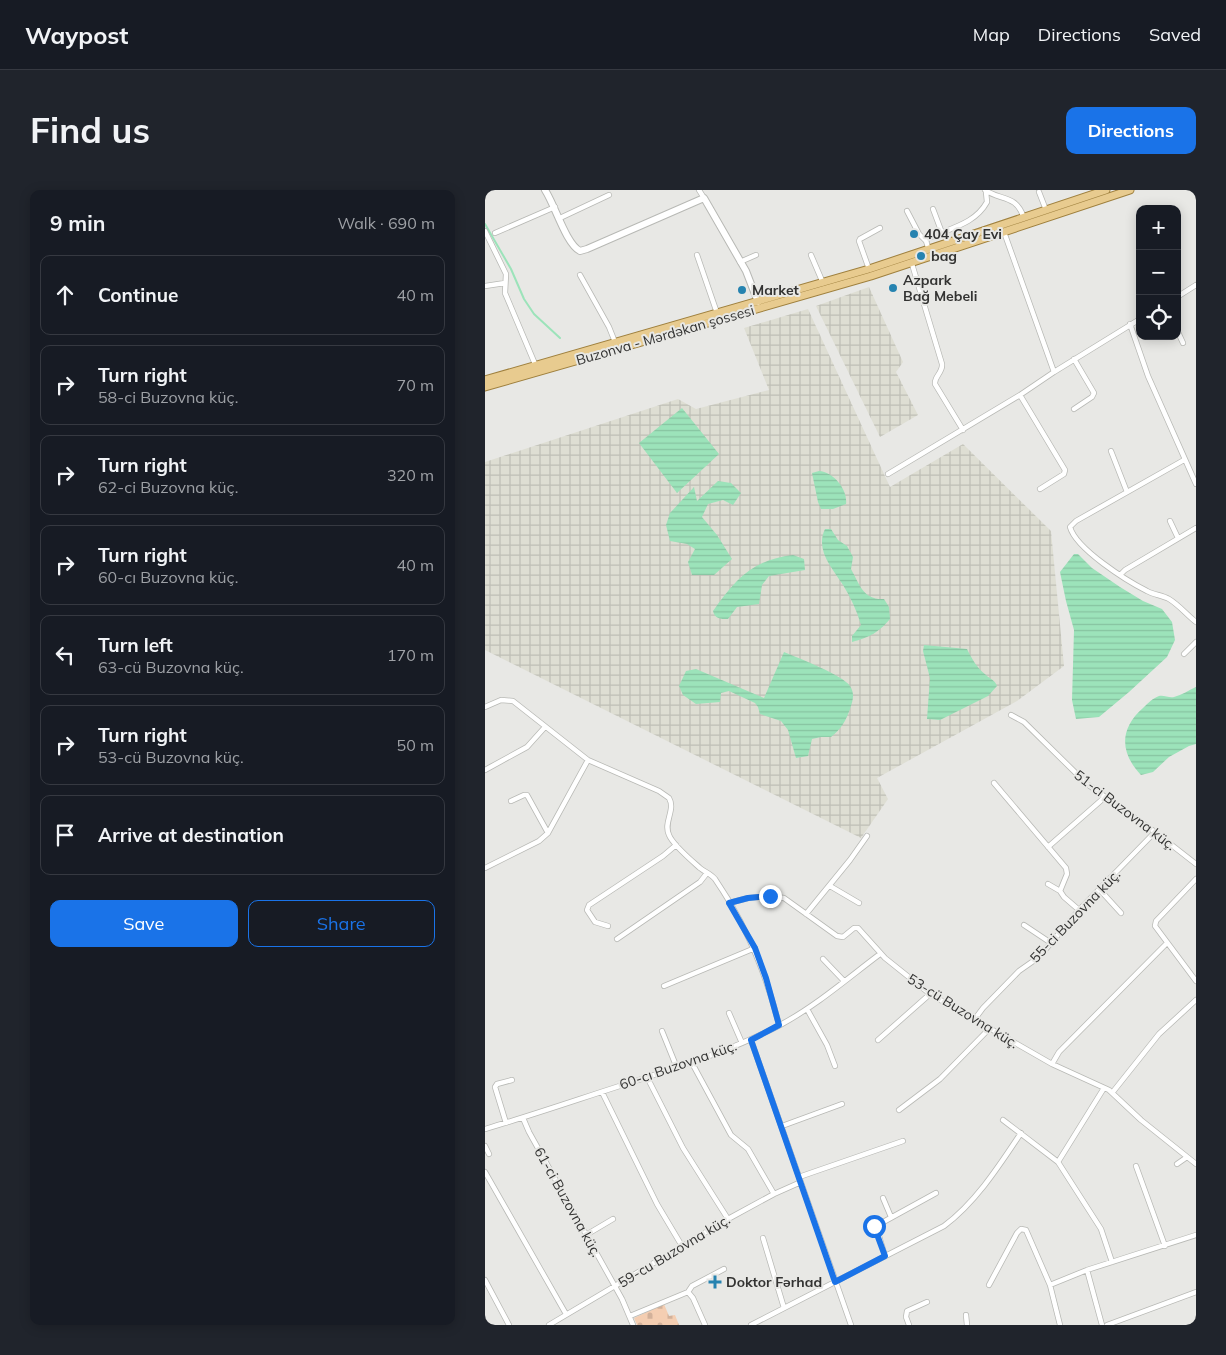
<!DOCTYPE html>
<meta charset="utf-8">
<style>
:root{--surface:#171b24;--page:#20242c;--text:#f1f3f6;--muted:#9ea1a6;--line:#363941;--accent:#1a73e8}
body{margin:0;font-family:Mulish,sans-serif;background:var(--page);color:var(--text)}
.controls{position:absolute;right:15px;top:15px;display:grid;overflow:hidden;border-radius:10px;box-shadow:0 2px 12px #0003}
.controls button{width:45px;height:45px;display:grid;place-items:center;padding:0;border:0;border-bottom:1px solid var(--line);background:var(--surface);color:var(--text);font:25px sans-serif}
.stop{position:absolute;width:15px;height:15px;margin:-11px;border:4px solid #1a73e8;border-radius:50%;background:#fff}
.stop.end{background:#1a73e8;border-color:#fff;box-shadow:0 1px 5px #0008}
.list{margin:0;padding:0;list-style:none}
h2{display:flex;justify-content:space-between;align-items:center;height:65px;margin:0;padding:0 20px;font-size:21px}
h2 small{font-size:16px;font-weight:400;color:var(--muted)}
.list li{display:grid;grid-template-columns:32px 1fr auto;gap:15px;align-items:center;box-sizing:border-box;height:80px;margin:0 10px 10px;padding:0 10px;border:1px solid var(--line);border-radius:10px}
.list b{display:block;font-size:19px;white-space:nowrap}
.list p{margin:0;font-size:16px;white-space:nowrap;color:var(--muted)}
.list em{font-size:16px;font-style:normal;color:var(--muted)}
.actions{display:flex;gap:10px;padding:15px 20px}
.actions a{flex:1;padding:11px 0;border:1px solid var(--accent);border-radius:10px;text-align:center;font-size:18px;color:var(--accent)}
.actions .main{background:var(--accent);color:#fff}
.icon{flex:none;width:28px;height:28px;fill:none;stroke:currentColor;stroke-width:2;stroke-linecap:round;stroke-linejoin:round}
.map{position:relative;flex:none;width:711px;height:1135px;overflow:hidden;border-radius:10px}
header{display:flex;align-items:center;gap:30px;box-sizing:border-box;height:70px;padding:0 25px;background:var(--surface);border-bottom:1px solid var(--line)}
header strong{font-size:24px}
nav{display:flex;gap:28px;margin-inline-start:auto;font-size:18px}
.intro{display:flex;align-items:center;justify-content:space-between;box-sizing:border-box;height:120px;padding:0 30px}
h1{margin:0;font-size:35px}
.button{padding:12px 22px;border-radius:10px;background:var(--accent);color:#fff;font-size:18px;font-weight:700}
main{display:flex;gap:30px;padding:0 30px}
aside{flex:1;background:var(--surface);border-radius:10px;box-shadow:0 2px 12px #0003}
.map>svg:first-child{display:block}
</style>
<header>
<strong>Waypost</strong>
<nav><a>Map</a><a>Directions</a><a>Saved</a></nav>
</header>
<div class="intro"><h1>Find us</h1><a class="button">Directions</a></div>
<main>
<aside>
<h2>9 min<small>Walk · 690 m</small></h2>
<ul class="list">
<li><svg class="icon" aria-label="ahead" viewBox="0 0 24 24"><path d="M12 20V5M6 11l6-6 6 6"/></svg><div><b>Continue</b></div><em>40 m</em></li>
<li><svg class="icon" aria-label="right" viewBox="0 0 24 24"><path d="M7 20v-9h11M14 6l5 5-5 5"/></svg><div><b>Turn right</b><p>58-ci Buzovna küç.</p></div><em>70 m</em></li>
<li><svg class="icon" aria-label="right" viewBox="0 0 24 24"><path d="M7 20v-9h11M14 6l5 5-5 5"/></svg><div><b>Turn right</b><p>62-ci Buzovna küç.</p></div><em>320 m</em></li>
<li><svg class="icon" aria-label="right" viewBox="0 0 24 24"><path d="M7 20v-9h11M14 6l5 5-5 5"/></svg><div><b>Turn right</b><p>60-cı Buzovna küç.</p></div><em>40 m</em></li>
<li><svg class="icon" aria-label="left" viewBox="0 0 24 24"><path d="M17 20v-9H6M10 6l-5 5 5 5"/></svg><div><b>Turn left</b><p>63-cü Buzovna küç.</p></div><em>170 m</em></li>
<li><svg class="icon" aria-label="right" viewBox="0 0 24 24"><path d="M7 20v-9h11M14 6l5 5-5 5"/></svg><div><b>Turn right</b><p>53-cü Buzovna küç.</p></div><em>50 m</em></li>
<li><svg class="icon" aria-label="arrive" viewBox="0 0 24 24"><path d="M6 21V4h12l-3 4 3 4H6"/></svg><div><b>Arrive at destination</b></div></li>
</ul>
<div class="actions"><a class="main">Save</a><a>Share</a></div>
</aside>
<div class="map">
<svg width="711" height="1135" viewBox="0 0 711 1135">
<defs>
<pattern id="industrial-grid" width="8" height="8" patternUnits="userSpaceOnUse" patternTransform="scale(1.25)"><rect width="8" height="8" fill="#deded3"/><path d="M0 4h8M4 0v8" fill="none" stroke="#bfbfb6"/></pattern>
<pattern id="cemetery-stones" width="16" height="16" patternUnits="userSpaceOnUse" patternTransform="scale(1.25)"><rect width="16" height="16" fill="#f4ceb2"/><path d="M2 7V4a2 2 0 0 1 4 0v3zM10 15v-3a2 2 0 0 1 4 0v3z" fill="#d2b19a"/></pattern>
<pattern id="water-rules" width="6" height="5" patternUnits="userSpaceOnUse" patternTransform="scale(1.25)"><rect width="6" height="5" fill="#9ce3ba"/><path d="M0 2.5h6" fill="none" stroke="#87c3a0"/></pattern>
</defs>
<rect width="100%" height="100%" fill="#e8e8e5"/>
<!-- industrial -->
<path fill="url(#industrial-grid)" d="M384 97 418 172 411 182 433 225 395 247 331 116Z
M323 119 405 297 478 254 566 341 579 476 532 511 392 588 403 609 376 648 0 460V272L193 209 211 219 284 200 259 138Z"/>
<!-- cemetery -->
<path fill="url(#cemetery-stones)" d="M179 1114 184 1126 190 1125 194 1135H152L149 1128Z"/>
<!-- water -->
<path fill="url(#water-rules)" d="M197 218 234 264 192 303 154 253Z
M334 281C349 282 363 300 361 314L348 319H336L333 312 327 283Z
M233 291 246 293 256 303 248 315 238 310 223 314 217 327 232 345 247 369 229 385H207L203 372 210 359 202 354 185 351 181 335 185 323 209 297 212 311Z
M340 339H346L353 350 362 356 368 367 366 379C375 395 378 410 399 409L404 417 405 429C393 443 385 447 367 452V446L376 435C372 421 366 408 358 395 347 378 330 360 340 339Z
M589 364H593L607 378 635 397 658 411 677 419 687 432 690 450 682 467 644 502 614 527 591 529 587 510 589 440 581 411 575 382Z
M308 365 319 369 320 380 284 386 277 395 274 414 252 417 243 429C235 429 230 429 228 421 251 389 267 370 308 365Z
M439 455 482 459C487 469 492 478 501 485 505 489 510 490 512 496L503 506 455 530 442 529 445 488 438 461Z
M299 462C313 468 358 485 365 496 370 504 368 510 365 519 361 531 356 539 346 547H336L327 549 323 566 311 568 303 540 296 531 275 524 273 517 270 513 244 501 236 503 235 512 211 514 198 505 194 496 201 481 211 479 279 508Z
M711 497V554L704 556 684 567 668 582 656 585C635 563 634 539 658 518 662 514 668 508 674 506 679 505 684 508 689 507 697 505 704 500 711 497Z"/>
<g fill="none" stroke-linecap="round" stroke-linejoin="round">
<!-- stream -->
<path stroke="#9ce3ba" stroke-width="2" d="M0 34 26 79 39 109 49 124 75 148"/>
<!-- street casing -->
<g stroke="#b8b9b5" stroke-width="6">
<path id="street" d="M214 0 219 8
M500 0C516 11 531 4 539 28
M554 2 561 20
M448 19 457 43
M422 21 434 44 441 51
M75 28 124 5
M0 41 21 84 20 103 50 174
M519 42 569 182
M10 43 70 17
M444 60 441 51 444 48C465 38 490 34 502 12L501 2
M212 65 232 123
M326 65 338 93
M255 72 271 65
M427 74 457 174C458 183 449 186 450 194L478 240
M384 79 374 51 375 49 395 38
M95 85 124 137 130 152
M0 96 20 93
M692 107 711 95
M645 134 663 186 711 294
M692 140 698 153
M589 169 609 203 607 207 589 219
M535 205 580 280 579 284 555 299
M626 261 642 302
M699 270 591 331 585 337C591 359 642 391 662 401 669 405 677 405 684 409 694 415 702 425 711 432
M403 284 535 205 569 182 655 129
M685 331 693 348
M635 385 640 380 711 338
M699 464 711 452
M0 517 16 510 28 511 103 570 174 601 184 608C191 620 178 632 184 645 188 655 206 670 215 678 220 682 226 684 230 689 261 734 281 783 294 835
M526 525 539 532 602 594 670 642 711 674
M0 580 42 557 60 537
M509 593 581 678 582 684 575 701 579 707 594 720
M26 611 39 605H42L63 643
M563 657 620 607
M0 678 54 651 63 643 103 570
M711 689 671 731 670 736 711 791
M563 694 575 701
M345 696 374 713
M615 700 636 723
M244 713 263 708 285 706 299 708 352 746 358 747 369 738H373L400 768 445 804 567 874 624 900 656 930 711 974
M321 724 365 670 382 646
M539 735 566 753
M123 736 110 732 102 720 104 715 178 666 191 655
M132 749 215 692 222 683
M338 769 359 791
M179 796 270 758
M322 819 342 855 350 876
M244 823 257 853
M489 830 498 818 534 781 554 767 594 720 670 642
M177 841 192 878
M266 850 366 1135
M393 850 445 804
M207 873 246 945 263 959 289 1004
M567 874 574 862 682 753
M162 887 198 958 243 1029
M117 902 172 1014 197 1056
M627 903 674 844 711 810
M414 920 455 889 504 839
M38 928 44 942 137 1109 148 1135
M518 930 573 972 616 1039 627 1072
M21 933 10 897 12 894 27 890
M297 936 357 914
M0 939C55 923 108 904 163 887 208 872 254 857 297 834 332 815 363 788 395 764
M0 956 4 964
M573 972 619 898
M692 974 702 967
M651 976 680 1056
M0 982 81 1124
M314 987 418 951
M398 1008 406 1027
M385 1029 387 1034 391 1036
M101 1045 128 1029
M278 1048 299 1118
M400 1066 391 1036 451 1003
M0 1090 24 1135
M504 1095 532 1043 536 1039 541 1040 565 1095 575 1135
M565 1095 602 1080
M203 1102 207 1096 239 1079
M481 1125 482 1135
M145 1126 203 1102 208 1108 220 1135
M64 1135 243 1029 289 1004 316 992
M266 1135 459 1036C491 1012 514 976 536 943
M424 1135 421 1127 422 1121 442 1112
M617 1135 602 1080 711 1045
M622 1135 711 1102"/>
</g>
<!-- secondary casing -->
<g stroke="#b8b9b5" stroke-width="8">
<path id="secondary" d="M60 0C70 15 81 54 95 61L102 59 219 8 261 81 273 112"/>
</g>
<!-- primary casing -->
<g stroke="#9f803e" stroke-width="9">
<path id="primary" d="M0 190 384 79 621 0
M0 197 386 86 645 0"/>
</g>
<!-- street -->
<use href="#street" stroke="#fff" stroke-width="4.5"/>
<!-- secondary -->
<use href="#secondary" stroke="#fff" stroke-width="6"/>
<!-- primary -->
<use href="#primary" stroke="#e8cb8f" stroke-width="7"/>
</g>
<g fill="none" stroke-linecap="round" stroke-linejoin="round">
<!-- route -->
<path stroke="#1a73e8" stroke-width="6" d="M285 706 263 708 244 713 270 758 281 788 294 835 266 850 350 1092 400 1066 390 1039 391 1036H389"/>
</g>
<!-- markers -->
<g fill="#2683b0" stroke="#e8e8e5" stroke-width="2">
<circle cx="429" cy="44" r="5"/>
<circle cx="436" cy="66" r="5"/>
<circle cx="408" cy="98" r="5"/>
<circle cx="257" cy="100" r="5"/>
<path d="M227.5 1084.5h5v5h5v5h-5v5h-5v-5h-5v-5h5z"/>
</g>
<g text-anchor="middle" stroke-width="4" stroke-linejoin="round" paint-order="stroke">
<!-- poi labels -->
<g font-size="14" font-weight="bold" fill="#333332" stroke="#e8e8e5" text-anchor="start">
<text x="439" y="49">404 Çay Evi</text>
<text x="446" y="71">bag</text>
<text x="418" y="95">Azpark<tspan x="418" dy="16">Bağ Mebeli</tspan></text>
<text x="267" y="105">Market</text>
<text x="241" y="1097">Doktor Fərhad</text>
</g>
<!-- street labels -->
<g font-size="14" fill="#333332" stroke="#e8e8e5">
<text transform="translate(180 145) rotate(-16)" y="5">Buzonva - Mərdəkan şossesi</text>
<text transform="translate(640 620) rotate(37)" y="5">51-ci Buzovna küç.</text>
<text transform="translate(590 726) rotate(-46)" y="5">55-ci Buzovna küç.</text>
<text transform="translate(478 821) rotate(32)" y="5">53-cü Buzovna küç.</text>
<text transform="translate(193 875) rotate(-19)" y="5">60-cı Buzovna küç.</text>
<text transform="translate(83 1012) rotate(61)" y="5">61-ci Buzovna küç.</text>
<text transform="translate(189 1061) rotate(-31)" y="5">59-cu Buzovna küç.</text>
</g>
</g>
</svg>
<div class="controls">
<button>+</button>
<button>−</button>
<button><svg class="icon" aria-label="locate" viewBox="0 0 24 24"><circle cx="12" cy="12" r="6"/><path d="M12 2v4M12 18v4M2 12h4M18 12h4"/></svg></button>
</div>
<div class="stop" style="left:389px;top:1036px"></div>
<div class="stop end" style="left:285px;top:706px"></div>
</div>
</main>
